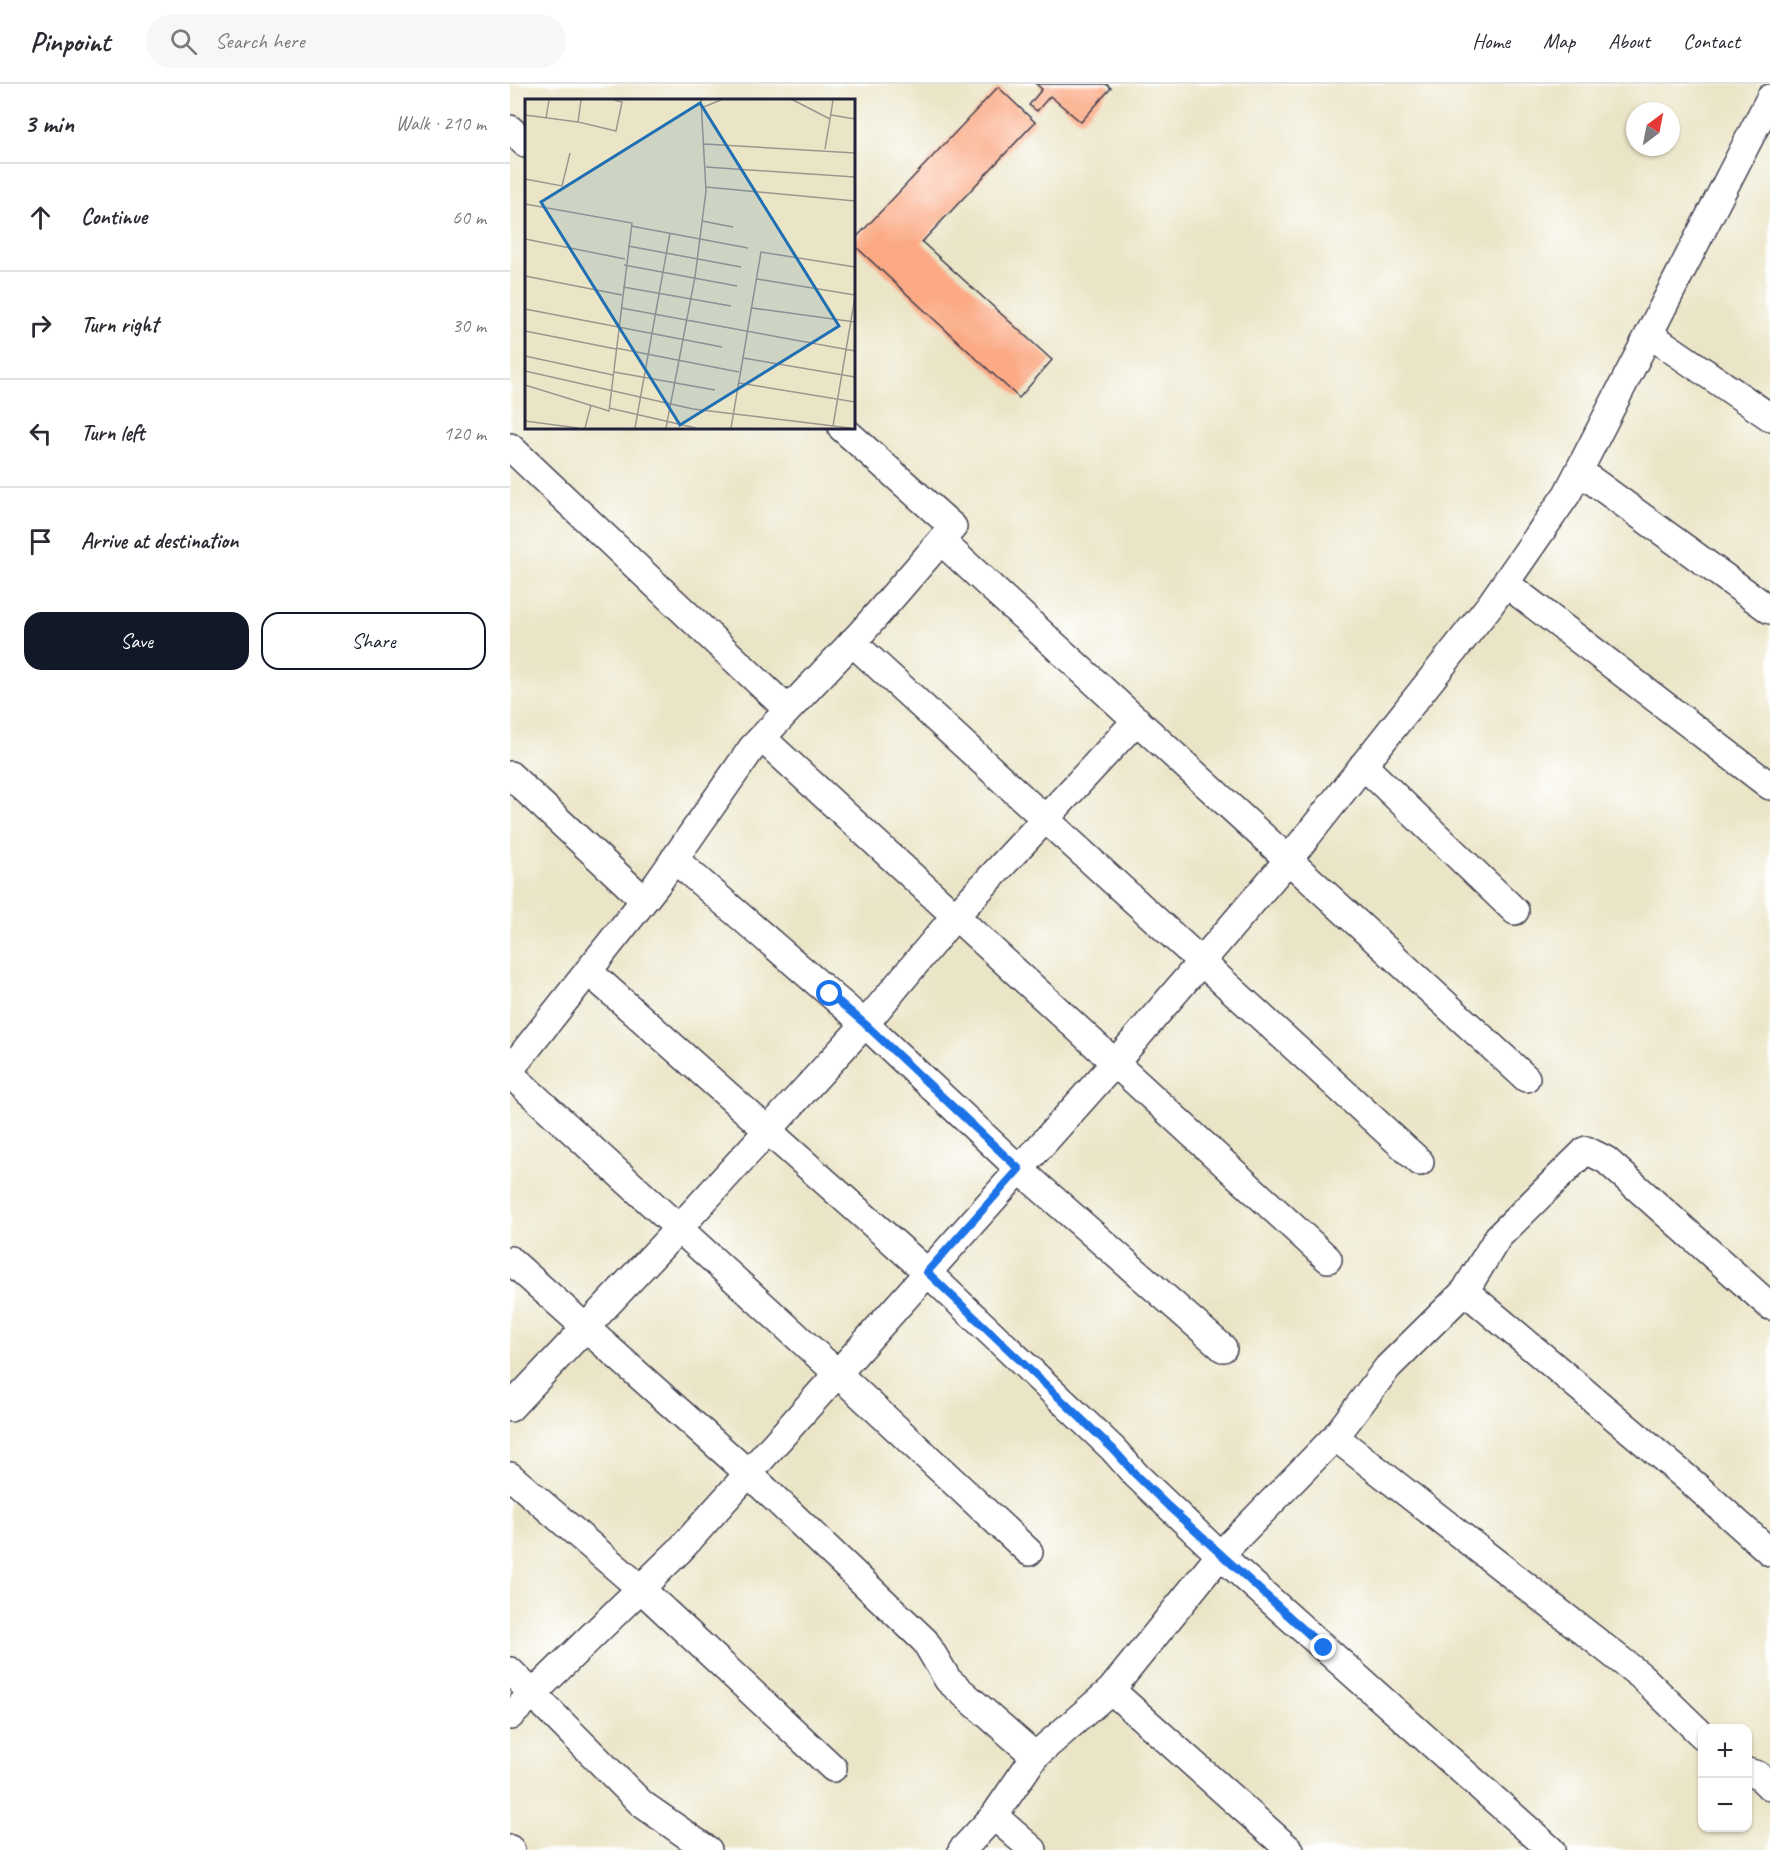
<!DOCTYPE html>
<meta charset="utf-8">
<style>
:root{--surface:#fff;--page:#f7f7f7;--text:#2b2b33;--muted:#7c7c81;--line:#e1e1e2;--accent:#111827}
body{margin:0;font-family:Caveat,sans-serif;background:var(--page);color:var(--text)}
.controls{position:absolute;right:18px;bottom:18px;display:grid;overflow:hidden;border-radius:12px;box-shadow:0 2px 4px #0004}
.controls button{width:54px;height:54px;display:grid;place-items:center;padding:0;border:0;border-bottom:2px solid var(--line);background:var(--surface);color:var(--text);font:30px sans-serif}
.compass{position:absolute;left:1116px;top:18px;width:54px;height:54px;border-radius:50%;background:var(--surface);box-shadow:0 2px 4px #0004;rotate:32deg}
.stop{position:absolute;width:18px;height:18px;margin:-14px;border:4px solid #1a73e8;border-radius:50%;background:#fff}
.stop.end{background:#1a73e8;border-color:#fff;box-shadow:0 2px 6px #0008}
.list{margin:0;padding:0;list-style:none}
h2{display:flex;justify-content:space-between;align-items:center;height:78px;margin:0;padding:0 24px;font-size:26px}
h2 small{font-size:20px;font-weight:400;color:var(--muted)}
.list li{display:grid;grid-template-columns:39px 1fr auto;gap:18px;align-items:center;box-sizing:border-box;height:108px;padding:0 24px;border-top:2px solid var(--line)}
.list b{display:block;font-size:22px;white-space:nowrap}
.list em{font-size:20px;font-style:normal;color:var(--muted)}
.actions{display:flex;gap:12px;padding:18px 24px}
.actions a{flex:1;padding:14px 0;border:2px solid var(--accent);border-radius:18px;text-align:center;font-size:21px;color:var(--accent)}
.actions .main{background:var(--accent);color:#fff}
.icon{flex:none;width:33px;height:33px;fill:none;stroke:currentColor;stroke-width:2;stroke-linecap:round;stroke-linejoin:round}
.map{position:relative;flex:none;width:1260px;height:1766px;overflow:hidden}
header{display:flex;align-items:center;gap:36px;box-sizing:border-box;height:84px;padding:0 30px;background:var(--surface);border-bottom:2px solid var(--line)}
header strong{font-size:28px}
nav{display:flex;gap:33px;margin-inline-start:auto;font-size:21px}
.search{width:420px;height:54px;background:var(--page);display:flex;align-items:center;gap:15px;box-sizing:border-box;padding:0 21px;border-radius:33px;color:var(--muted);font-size:22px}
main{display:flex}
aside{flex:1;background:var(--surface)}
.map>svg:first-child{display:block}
</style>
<header>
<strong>Pinpoint</strong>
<div class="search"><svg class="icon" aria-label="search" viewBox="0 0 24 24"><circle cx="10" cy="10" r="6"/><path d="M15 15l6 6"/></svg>Search here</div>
<nav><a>Home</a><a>Map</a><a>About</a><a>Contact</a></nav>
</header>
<main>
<aside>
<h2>3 min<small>Walk · 210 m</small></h2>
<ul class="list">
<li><svg class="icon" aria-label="ahead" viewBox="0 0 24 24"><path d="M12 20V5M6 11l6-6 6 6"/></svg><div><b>Continue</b></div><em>60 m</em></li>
<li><svg class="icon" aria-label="right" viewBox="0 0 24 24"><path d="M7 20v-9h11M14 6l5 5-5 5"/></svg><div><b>Turn right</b></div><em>30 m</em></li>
<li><svg class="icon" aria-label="left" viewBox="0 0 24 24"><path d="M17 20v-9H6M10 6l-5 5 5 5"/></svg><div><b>Turn left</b></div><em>120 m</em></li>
<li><svg class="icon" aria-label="arrive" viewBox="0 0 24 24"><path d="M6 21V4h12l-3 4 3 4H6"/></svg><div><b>Arrive at destination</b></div></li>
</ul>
<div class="actions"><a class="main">Save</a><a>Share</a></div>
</aside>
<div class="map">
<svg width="1260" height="1766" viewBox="0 0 1260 1766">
<rect width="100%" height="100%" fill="#fff"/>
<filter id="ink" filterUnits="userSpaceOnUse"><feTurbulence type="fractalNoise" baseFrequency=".0167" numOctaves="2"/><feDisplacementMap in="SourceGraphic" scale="12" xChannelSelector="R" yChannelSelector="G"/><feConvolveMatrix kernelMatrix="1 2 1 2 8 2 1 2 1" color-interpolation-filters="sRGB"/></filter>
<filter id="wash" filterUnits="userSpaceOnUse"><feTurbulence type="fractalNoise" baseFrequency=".008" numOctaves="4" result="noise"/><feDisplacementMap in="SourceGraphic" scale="24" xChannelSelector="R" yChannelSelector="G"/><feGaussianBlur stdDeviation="1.35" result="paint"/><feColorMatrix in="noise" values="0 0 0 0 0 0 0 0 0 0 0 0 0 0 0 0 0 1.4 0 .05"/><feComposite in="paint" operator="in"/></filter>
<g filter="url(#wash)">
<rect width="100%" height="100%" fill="#ebe5c7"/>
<g id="blocks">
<!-- building -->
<path fill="#fbaa85" d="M526 0H596L601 4 571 38 540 12 527 27 519 21 532 5Z
M488 3 525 38 412 158 542 276 509 314 344 161V156Z"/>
</g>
</g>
<g filter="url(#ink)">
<use href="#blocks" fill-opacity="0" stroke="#403f50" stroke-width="1.5"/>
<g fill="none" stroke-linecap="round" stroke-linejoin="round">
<!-- minor casing -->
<g stroke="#403f50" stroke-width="30">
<path id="minor" d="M0 45 16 60
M1139 250 1260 333
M0 363 278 626
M1069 387 1260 526
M431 457 1016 994
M995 499 1260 702
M342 558 910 1078
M252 654 818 1175
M853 681 1005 827
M0 691 134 816
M164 775 355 940 509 1085 713 1264
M78 887 417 1188 603 1365 626 1391 710 1471 1041 1766
M0 986 147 800 242 664 351 549 443 443 332 344
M0 990 327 1289 519 1468
M0 1176 238 1389 415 1557 438 1596 525 1672
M955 1207 1185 1401 1260 1468
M0 1324 169 1144 355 940 445 832 627 636
M825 1353 1131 1592 1192 1651
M0 1392 130 1504 323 1684
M0 1587 132 1720 198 1766
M601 1606 780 1766
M0 1632 170 1466 610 973 779 775 980 521 1057 410 1260 14
M1238 1688 1248 1691 1260 1703
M484 1732 523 1766
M0 1765 1 1766
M452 1766 484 1732 525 1672 601 1606 710 1471 825 1353 878 1283 955 1207 988 1153 1076 1066 1096 1076 1260 1222"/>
</g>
<!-- minor -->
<use href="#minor" stroke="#fff" stroke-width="27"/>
</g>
</g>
<g fill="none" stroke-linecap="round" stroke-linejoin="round" filter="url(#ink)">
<!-- route -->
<path stroke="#1a73e8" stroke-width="8" d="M320 910 355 940 509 1085 417 1188 603 1365 626 1391 659 1423 814 1564"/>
</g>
<!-- overview -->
<g transform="translate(15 15)">
<rect width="330" height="330" fill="#ebe5c7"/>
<path fill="none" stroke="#9b978f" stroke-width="1.5" d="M56 1 53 23 91 32 97 3 89 1M268 1 305 20 308 1M176 9 196 1M0 16 53 23M306 16 330 20M21 19 24 1M179 45 330 54M300 50 305 20M181 68 330 78M0 80 37 87 45 54M181 88 330 102M0 105 107 124 84 312 0 286M177 122 208 128M106 127 223 149M0 140 100 160M103 147 216 168M99 166 212 187M0 177 97 196M232 180 330 196M98 188 206 207M96 209 330 252M227 209 330 223M0 210 197 248M0 232 91 250M91 249 214 273M0 257 88 276M218 259 330 278M0 272 168 310 325 329M89 273 190 291M214 284 330 303M84 309 171 329M0 322 53 329M308 327 330 198M60 329 66 306M110 329 145 134M141 329 170 178 181 92 176 1M206 329 236 153 330 168"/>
<path fill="#1f6fb2" fill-opacity="0.15" stroke="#1f6fb2" stroke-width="3" d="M175 4 314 227 155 326 16 103Z"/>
<rect width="330" height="330" fill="none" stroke="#22223b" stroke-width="3"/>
</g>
</svg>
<div class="controls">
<button>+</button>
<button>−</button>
</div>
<svg class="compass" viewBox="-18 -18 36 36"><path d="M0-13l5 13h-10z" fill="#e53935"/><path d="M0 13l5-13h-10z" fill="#7c7c81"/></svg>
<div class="stop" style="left:320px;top:910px"></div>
<div class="stop end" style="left:814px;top:1564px"></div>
</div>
</main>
